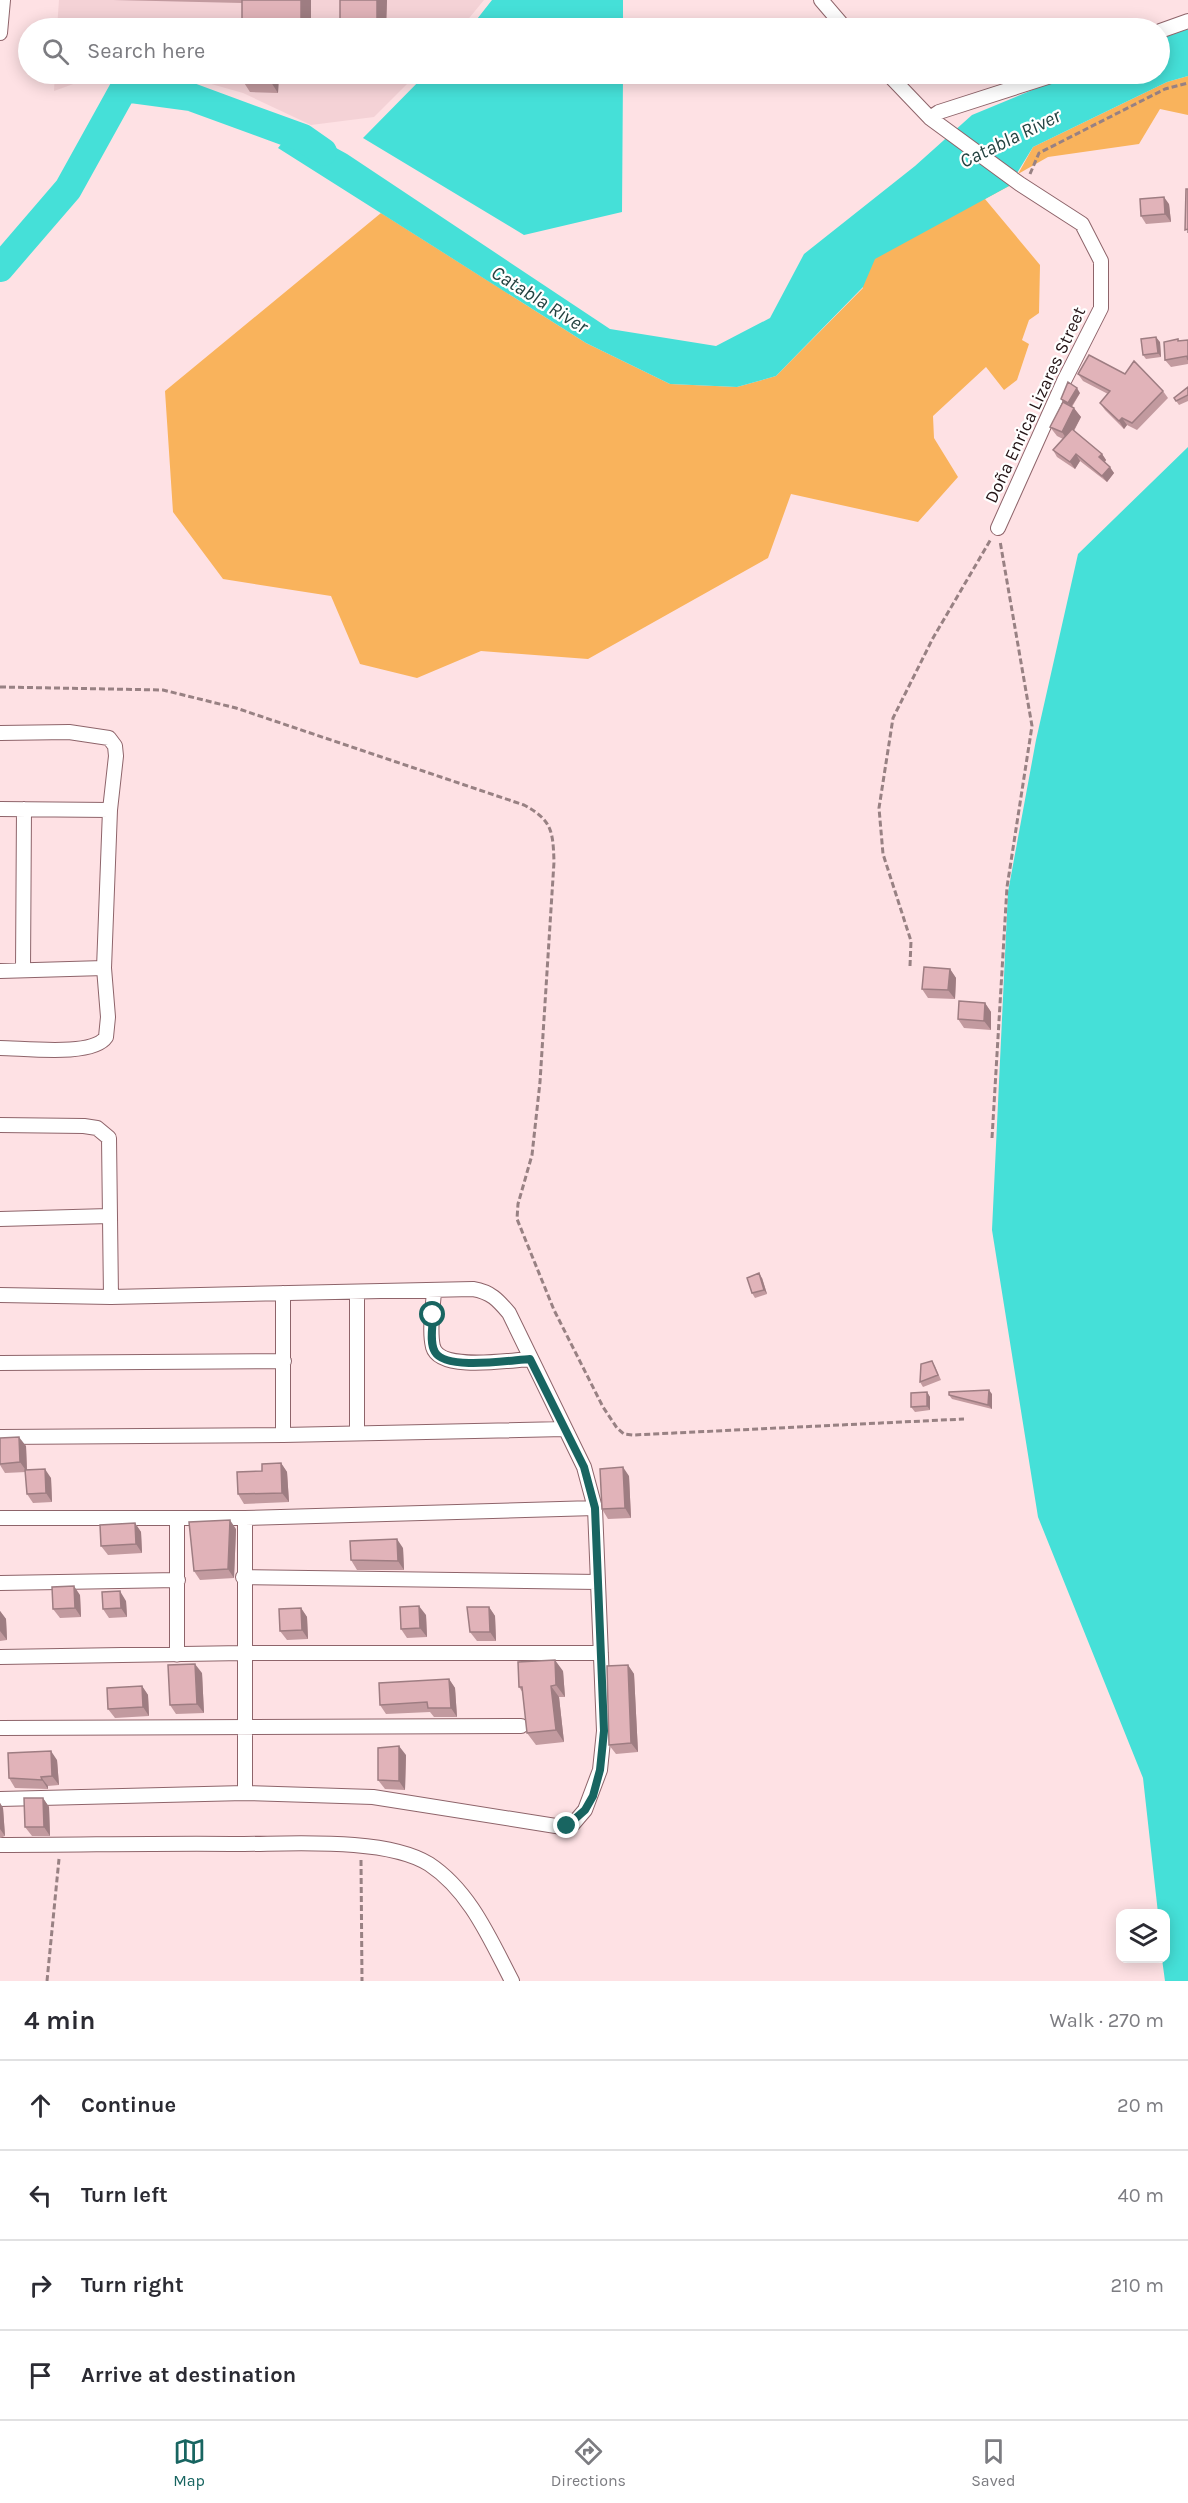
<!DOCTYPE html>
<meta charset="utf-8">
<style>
:root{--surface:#fff;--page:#f7f7f7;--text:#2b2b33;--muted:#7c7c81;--line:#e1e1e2;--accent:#186561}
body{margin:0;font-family:Karla,sans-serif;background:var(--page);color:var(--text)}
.controls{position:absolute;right:18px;bottom:18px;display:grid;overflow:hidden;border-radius:12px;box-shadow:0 3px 15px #0003}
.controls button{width:54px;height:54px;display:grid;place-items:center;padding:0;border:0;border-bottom:2px solid var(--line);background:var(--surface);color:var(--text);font:30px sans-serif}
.stop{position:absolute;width:18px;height:18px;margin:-14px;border:4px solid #186561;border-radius:50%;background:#fff}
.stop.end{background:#186561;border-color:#fff;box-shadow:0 2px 6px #0008}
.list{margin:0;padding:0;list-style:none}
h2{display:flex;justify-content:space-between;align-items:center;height:78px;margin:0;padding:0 24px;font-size:26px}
h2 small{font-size:20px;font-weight:400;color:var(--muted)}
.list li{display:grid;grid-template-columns:39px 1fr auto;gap:18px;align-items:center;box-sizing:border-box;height:90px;padding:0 24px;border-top:2px solid var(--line)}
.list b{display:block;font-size:22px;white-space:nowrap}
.list em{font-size:20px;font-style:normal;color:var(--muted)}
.icon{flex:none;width:33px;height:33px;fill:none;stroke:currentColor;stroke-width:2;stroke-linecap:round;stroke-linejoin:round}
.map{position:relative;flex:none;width:1188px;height:1981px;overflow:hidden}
.search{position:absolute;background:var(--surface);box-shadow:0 3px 15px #0003;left:18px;right:18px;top:18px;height:66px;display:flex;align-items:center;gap:15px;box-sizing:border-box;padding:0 21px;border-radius:33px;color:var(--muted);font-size:22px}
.sheet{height:438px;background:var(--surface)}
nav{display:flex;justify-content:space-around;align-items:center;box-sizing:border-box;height:84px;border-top:2px solid var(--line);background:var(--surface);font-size:16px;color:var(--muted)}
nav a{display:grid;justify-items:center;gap:3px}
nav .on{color:var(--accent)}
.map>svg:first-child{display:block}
</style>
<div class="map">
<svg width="1188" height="1981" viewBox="0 0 1188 1981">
<rect width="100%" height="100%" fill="#fee1e4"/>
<!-- built -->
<path fill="#f4d2d6" d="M59 0H484L461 28H57Z
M55 74H101L54 91Z
M176 74H417L374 117 311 125 243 93Z"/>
<!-- green -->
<path fill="#f9b35c" d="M1188 76V115L1160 109 1139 144 1048 157 1018 174 1033 147 1167 82Z
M977 168 1009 186 985 199 1040 265 1039 313 1029 320 1022 340 1029 344 1017 380 1004 390 986 367 933 416 934 438 958 477 918 522 791 494 768 558 588 659 481 651 417 678 360 664 331 596 223 579 173 512 165 391 381 213 586 343 670 384 737 387 776 376 863 288 849 255Z"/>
<!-- water -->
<path fill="#45e0d8" d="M492 0H623V28H470Z
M1188 29V76L1167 82 1033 147 1009 186 875 259 863 287 776 376 737 387 670 384 586 343 278 148 296 126 347 154 610 329 716 346 770 318 804 254 915 166 972 115 1071 74H1160V39Z
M426 74H623L622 212 524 235 363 138Z
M1188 447V1981H1165L1162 1959 1166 1958V1914L1158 1913 1143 1778 1038 1517 992 1230 1008 892 1036 740 1078 554Z"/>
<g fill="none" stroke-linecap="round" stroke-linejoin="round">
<!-- river -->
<path stroke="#45e0d8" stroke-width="28" d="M0 268 68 189 124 88 191 97 303 138 323 152"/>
<!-- street casing -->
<g stroke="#8e646a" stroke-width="16">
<path id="street" d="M821 0 845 28
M1160 31 1188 21
M0 33 3 0
M888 74 930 118 1020 184 1082 224 1101 261V308L1064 381 998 528
M930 118 939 112 1057 74
M0 733 69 732 109 738 115 746 116 756 110 810 104 968 108 1017 106 1037C93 1057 24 1048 0 1048
M0 809 110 810
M23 969 24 809
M0 971 104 968
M0 1125 84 1126 97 1128 109 1138 111 1297
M0 1219 109 1216
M434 1291C433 1308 429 1330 433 1347 440 1372 510 1360 530 1359
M0 1295 111 1297 473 1289C491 1292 498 1300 509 1313L584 1467 595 1508 604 1731 600 1770 585 1810 573 1824 562 1827 373 1797 245 1793 0 1799
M0 1363 284 1361
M357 1433V1293
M283 1435V1293
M0 1437 283 1435 565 1429
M0 1518H245L595 1508
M245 1518V1793
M243 1577 598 1582
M0 1583 178 1580
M177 1655V1519
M0 1657 244 1653H601
M0 1728 521 1726
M0 1845C80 1845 161 1843 241 1844 291 1844 386 1837 429 1864 470 1891 490 1939 512 1981"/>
</g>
<!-- path -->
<path stroke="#988183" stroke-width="3" stroke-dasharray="6 3" stroke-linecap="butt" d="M1030 174 1039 153 1165 89 1188 83
M0 687 163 690 236 708 524 805C552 820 553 831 554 862L540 1082 532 1155 518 1204 517 1219 554 1310 603 1407 617 1428 624 1434 633 1435 964 1419
M910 966 911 941 883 854 879 808 893 718 933 638 991 539
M992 1138 1007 887 1032 726 1000 541
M361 1860 362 1981
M47 1981 59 1859"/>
<!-- street -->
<use href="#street" stroke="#fff" stroke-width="14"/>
</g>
<!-- wall -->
<path fill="#c29a9f" d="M113 0H311L242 3Z
M340 0H387L386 28H343L340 24Z
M241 74H279L278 93 250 92 241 78Z
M1169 204 1171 222 1146 224 1141 216Z
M1178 339 1179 341 1188 340V364L1171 367 1165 360Z
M1160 342 1161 357 1146 359 1143 355Z
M1078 374H1125L1163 391 1168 398 1137 430 1127 425 1124 429 1105 410 1100 403 1108 394 1083 381Z
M1188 387V401L1179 405 1174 398Z
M1080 393 1072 407 1081 417 1074 431 1102 454 1106 460 1105 462 1114 473 1107 482 1080 461 1075 469 1057 457 1053 450 1063 439 1057 436 1050 427 1063 402 1061 399Z
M950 969 956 978 955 999 928 998 922 989Z
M985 1003 991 1012V1030L964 1028 958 1019Z
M762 1278 767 1294 755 1298 752 1293Z
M932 1361 935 1366 941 1380 923 1387 920 1382Z
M927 1392 930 1397V1410L915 1412 911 1407Z
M992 1394V1409L952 1399 949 1395Z
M0 1438 26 1446 27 1470 51 1478 52 1502 33 1503 27 1494 26 1472 5 1473 0 1465Z
M281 1463 287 1472 289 1502 244 1504 238 1494 262 1471Z
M629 1476 631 1518 608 1519 602 1509Z
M135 1523 141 1532 142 1553 108 1555 101 1546Z
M236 1529 234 1578 200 1580 194 1571Z
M403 1548 404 1570H357L351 1560Z
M80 1595 81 1617 60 1618 53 1609Z
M126 1601 127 1617 109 1618 103 1609Z
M489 1607 495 1616 496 1641H477L470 1632Z
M301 1608 307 1617 308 1639 287 1640 280 1631Z
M0 1611 6 1619 7 1640 0 1641Z
M426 1615 427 1637 407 1638 401 1629Z
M628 1665 634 1674 638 1752 616 1754 609 1745Z
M563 1671 565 1697H559L564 1742 536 1745 527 1733 523 1693 519 1687Z
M202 1673 204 1713 176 1714 170 1705Z
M449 1679 455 1688 457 1717H434L430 1712 386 1714 380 1705Z
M142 1686 148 1695 149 1716 115 1718 108 1709Z
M406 1755 405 1790 385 1789 378 1780Z
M57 1760 59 1785 48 1786V1789L15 1788 9 1778Z
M43 1798 49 1807 50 1836H32L25 1827Z
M0 1803 3 1808 5 1836 0 1838Z"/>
<!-- shaded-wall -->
<path fill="#9e7d82" d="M301 0H311V28H301Z
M377 0H387L386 28H379L377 25Z
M269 74H279L278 93 269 79Z
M1164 197 1169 204 1171 222 1165 214Z
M1156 337 1160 342 1161 357 1158 353Z
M1077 388 1080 393 1071 407 1068 403Z
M1074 408 1081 417 1068 441 1062 432Z
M1122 418 1127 425 1124 429 1119 421Z
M1076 454 1080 461 1075 469 1070 462Z
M1102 454 1106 460 1103 464 1099 457Z
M1110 467 1114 473 1107 482 1102 476Z
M950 969 956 978 955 999 948 990Z
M985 1003 991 1012V1030L984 1021Z
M759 1273 762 1278 767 1294 764 1290Z
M989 1390 992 1394V1409L988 1405Z
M927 1392 930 1397V1410L927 1406Z
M19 1437 26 1446 27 1472 20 1462Z
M281 1463 287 1472 289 1502 282 1493Z
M623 1467 629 1476 631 1518 625 1508Z
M45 1469 51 1478 52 1502 46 1493Z
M230 1520 236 1529 234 1578 228 1569Z
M135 1523 141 1532 142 1553 136 1544Z
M397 1539 403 1548 404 1570 398 1561Z
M74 1586 80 1595 81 1617 75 1608Z
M120 1591 126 1601 127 1617 121 1608Z
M419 1606 426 1615 427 1637 420 1628Z
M489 1607 495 1616 496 1641 490 1632Z
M301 1608 307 1617 308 1639 302 1630Z
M0 1611 6 1619 7 1640 0 1631Z
M555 1660 563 1671 565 1697 556 1685Z
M195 1664 202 1673 204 1713 197 1704Z
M628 1665 634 1674 638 1752 631 1743Z
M449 1679 455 1688 457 1717 451 1708Z
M142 1686 148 1695 149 1716 143 1707Z
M551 1686 559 1697 564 1742 556 1730Z
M399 1746 406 1755 405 1790 399 1781Z
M51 1751 57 1760 59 1785 52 1776Z
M41 1777 48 1786V1789L42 1780Z
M43 1798 49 1807 50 1836 44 1827Z
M0 1803 3 1808 5 1836 0 1829Z"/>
<!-- building -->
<path fill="#e1b3b9" stroke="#9e7d82" stroke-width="1.5" d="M242 0H301V28H242Z
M340 0H377V25L340 24Z
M241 74H269V79L241 78Z
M1186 189H1188V233V229L1185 230Z
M1164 197 1165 214 1141 216 1140 199Z
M1156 337 1158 353 1143 355 1141 339Z
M1178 339V341L1188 340V360L1187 356 1165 360 1164 342Z
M1089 355 1125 374 1134 361 1163 391 1132 423 1122 418 1119 421 1100 403 1110 391 1078 374Z
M1068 382 1077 388 1068 403 1061 399Z
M1188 387V395L1176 401 1174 398Z
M1063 402 1074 408 1062 432 1050 427Z
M1072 429 1102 454 1099 457 1110 467 1102 476 1076 454 1070 462 1053 450Z
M924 967 950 969 948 990 922 989Z
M959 1001 985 1003 984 1021 958 1019Z
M759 1273 764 1290 752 1293 747 1278Z
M932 1361 938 1375 920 1382 921 1364Z
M989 1390 988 1405 949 1395V1392Z
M927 1392V1406L911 1407V1393Z
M19 1437 20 1462 0 1464V1438Z
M281 1463 282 1493 238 1494 237 1472 262 1471V1464Z
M623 1467 625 1508 602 1509 600 1469Z
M45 1469 46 1493 27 1494 25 1470Z
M230 1520 228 1569 194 1571 189 1522Z
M135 1523 136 1544 101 1546 100 1525Z
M397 1539 398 1561 351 1560 350 1541Z
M74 1586 75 1608 53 1609 52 1587Z
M120 1591 121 1608 103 1609 102 1592Z
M419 1606 420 1628 401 1629 400 1607Z
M467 1607H489L490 1632H470Z
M301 1608 302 1630 280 1631 279 1609Z
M555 1660 556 1685 551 1686 556 1730 527 1733 522 1687H519L518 1662Z
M195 1664 197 1704 170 1705 168 1665Z
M628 1665 631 1743 609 1745 607 1666Z
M449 1679 451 1708H428L427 1702 380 1705 379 1683Z
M142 1686 143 1707 108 1709 107 1688Z
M399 1746V1781L378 1780V1748Z
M51 1751 52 1776 41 1777 42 1780 9 1778 8 1753Z
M24 1798H43L44 1827H25Z"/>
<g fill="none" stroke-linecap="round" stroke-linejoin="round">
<!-- route -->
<path stroke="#186561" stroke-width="8" d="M433 1315C433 1326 429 1342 435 1352 446 1371 511 1360 530 1359L584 1467 595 1508 604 1731 600 1770 593 1796 585 1810 567 1826"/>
</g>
<g text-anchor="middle" stroke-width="4.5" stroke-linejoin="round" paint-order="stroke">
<!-- street labels -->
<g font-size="18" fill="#231315" stroke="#fff">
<text transform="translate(1035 405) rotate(-65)" y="6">Doña Enrica Lizares Street</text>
</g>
<!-- water labels -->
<g font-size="20" font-style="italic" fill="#244341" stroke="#fff">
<text transform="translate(1010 138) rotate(-26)" y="7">Catabla River</text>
<text transform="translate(540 299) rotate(32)" y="7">Catabla River</text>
</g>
</g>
</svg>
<div class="controls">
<button><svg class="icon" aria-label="layers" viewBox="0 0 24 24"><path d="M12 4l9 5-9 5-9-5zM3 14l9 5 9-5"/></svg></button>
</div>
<div class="stop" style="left:433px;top:1315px"></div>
<div class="stop end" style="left:567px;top:1826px"></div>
<div class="search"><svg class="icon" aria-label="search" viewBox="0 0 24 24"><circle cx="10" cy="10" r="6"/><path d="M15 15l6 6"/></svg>Search here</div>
</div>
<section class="sheet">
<h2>4 min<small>Walk · 270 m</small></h2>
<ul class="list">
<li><svg class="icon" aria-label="ahead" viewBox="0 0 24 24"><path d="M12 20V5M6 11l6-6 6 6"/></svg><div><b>Continue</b></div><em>20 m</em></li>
<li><svg class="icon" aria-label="left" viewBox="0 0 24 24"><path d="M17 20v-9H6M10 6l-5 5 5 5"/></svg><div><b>Turn left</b></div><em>40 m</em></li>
<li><svg class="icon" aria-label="right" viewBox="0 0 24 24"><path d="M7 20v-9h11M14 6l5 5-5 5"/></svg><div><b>Turn right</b></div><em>210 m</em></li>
<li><svg class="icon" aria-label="arrive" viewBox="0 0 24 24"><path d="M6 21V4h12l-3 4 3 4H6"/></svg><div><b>Arrive at destination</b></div></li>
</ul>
</section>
<nav>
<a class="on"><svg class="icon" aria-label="map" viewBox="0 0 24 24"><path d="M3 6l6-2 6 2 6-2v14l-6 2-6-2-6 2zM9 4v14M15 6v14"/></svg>Map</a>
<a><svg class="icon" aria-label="directions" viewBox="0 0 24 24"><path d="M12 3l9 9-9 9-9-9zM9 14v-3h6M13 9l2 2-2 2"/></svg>Directions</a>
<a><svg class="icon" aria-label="saved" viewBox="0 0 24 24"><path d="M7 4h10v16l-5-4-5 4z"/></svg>Saved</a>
</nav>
